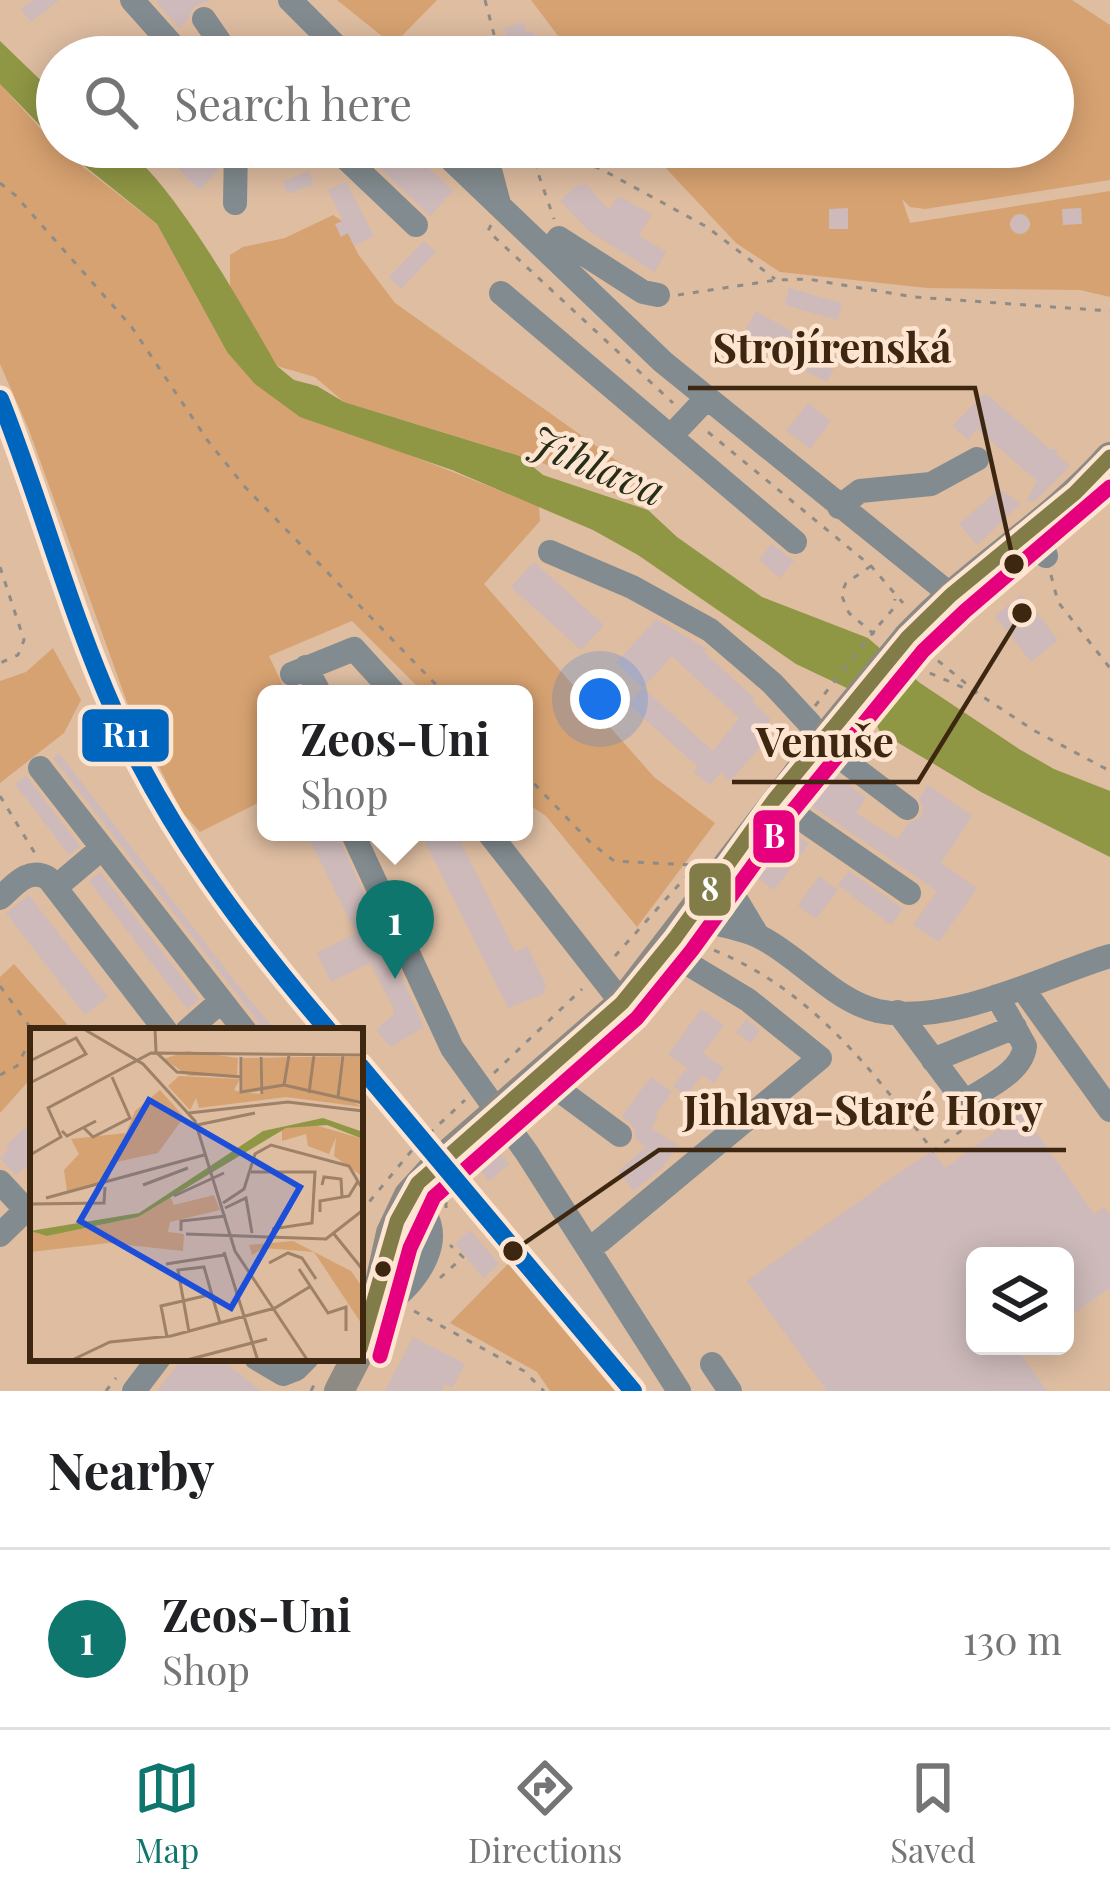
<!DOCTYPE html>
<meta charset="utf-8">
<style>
:root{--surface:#fff;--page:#f6f6f6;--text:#202124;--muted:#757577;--line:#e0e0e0;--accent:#0f766e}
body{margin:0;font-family:"Playfair Display",serif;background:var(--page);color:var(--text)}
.controls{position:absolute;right:36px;bottom:36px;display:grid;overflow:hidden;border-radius:18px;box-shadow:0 6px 30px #0003}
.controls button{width:108px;height:108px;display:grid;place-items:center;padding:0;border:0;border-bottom:3px solid var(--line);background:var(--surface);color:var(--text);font:60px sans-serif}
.you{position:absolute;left:600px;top:699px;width:42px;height:42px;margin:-30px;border:9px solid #fff;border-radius:50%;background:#1a73e8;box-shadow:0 0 0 18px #1a73e833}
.badge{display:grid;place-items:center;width:78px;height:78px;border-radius:50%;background:var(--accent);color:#fff;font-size:39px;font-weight:700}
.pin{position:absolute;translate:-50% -99px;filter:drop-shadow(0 3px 6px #0008)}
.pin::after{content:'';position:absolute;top:63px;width:42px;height:36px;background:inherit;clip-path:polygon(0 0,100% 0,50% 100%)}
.popup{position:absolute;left:257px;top:685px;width:276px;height:156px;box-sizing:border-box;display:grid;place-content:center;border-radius:18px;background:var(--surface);filter:drop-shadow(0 3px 9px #0005);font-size:39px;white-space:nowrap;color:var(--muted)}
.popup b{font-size:45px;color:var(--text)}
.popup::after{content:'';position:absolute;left:50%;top:100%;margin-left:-24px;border:24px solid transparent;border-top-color:var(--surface)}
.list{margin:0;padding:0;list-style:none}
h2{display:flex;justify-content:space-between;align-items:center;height:156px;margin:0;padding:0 48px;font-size:51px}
h2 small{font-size:39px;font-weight:400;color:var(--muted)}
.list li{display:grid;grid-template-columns:78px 1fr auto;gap:36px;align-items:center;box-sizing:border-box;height:180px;padding:0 48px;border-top:3px solid var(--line)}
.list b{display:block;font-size:45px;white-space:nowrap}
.list p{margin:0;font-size:39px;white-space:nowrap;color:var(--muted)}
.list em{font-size:39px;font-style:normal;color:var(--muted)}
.icon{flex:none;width:66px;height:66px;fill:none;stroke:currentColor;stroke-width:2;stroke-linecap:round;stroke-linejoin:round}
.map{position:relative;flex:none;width:1110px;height:1391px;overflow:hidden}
.search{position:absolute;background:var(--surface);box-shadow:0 6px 30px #0003;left:36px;right:36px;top:36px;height:132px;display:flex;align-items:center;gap:30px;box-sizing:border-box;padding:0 42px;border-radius:66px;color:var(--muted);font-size:45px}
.sheet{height:336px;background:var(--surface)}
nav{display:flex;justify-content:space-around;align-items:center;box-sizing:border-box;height:168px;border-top:3px solid var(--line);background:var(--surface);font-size:33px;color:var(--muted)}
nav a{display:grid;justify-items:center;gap:6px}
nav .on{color:var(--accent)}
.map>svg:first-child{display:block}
</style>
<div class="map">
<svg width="1110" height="1391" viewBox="0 0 1110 1391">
<rect width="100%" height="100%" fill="#debda1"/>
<!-- green -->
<path fill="#d7a271" d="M337 0H437L393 45Z
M531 0H1072L1110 25V180L925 209 910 207 902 199 910 223 1110 191V297L1080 290 927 288 780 272 736 243 646 147H1053V57H736V52L733 57H574Z
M0 84 57 147 157 224 227 352 397 450 539 506 540 521 484 584 654 777 715 823 637 927 546 816 524 801V694H425L352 621 269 656 287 694H266V799L200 832 182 812 128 705 29 430 0 364Z
M333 215 342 221 358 254 395 303 651 485 655 493 643 502 630 500 540 462 344 402 315 377 277 366 230 286V255L243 247 285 238Z
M53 648 81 700 64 733 0 783V681L26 672Z
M14 964 73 1031H33V1076L0 1113V977Z
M508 1264 615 1391H550L537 1372 450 1323Z"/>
<!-- water -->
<path fill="#8f9644" d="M0 41 57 96V143L0 84Z
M61 147C77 147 102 142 118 147 162 161 251 321 277 366L294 380 317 386 344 402 520 456 543 475 648 510 677 537 762 597 868 638 920 683 1019 749 1054 769 1110 791V857L981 792 880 732 867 705 851 690 796 664 638 555 593 530 452 470 300 417 255 384 227 352 157 224Z"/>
<!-- building -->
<path fill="#cebaba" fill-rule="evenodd" d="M33 0H59L31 22 21 9Z
M159 0H212L194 6 188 20 179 28 156 2Z
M523 22 527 33 533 31 538 46 512 54 504 28Z
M90 39 109 57H71Z
M157 147H198L219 170 199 190Z
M358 147H407L453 191 430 216Z
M308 171 314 184 288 194 283 182Z
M346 182 374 236 354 246 348 233 341 237 335 224 343 221 328 190Z
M585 183 609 210 618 196 652 214 639 235 666 252 654 272 589 231 560 201 578 184 581 187Z
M848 208V229H829V209Z
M1081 208 1082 224 1063 225 1062 209Z
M1010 224a10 10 0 1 1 20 0a10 10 0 1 1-20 0Z
M424 241 436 252 401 289 389 277Z
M789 288 842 303 838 320 785 305Z
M756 311 839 358 827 382 741 338Z
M985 393 1050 449H1056L1057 455 1070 466 1035 501 1026 502 1037 481 977 429 968 440 952 426Z
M808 403 831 421 810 449 786 430Z
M999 489 1020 504 977 545 959 524Z
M772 544 794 561 780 578 759 560Z
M534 562 604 625 581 650 511 587Z
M1022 594 1058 640 1031 662 995 616Z
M656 619 707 649 704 652 755 699 753 702 771 720 756 734 765 742 730 781 721 772 710 785 694 772 698 767 628 704 643 688 616 663ZM672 656 739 718 713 751 643 688Z
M59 753 240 988 276 1031H261L258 1021 53 758Z
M827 768 866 798 856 813 897 839 908 824 921 817 923 809 919 798 928 785 972 816 941 863 977 888 939 942 913 925 937 891 803 800Z
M26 776 80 846 69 855 15 784Z
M783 826 809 844 774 890 748 871Z
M306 832H336L424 1027 391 1047 376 1030 393 1015 394 1009 370 963 331 982 317 953 356 933Z
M420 832H456L515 952 527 946 546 985 543 994 508 1008Z
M849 871 903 909 891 925 838 885Z
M100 872 199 999 187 1009 89 881Z
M819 876 838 890 816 919 798 905Z
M29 895 108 997 85 1015 6 913Z
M701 1009 724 1025 703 1053 724 1068 714 1083 702 1075 686 1096 673 1086 687 1068 668 1055Z
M746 1019 760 1031 751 1043 736 1032Z
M651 1077 672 1092 655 1115 658 1117 651 1128 678 1145 662 1168 634 1191 618 1171 646 1147 636 1139 634 1127 622 1116Z
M1022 1112 1094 1214 1104 1207 1110 1215V1288L1065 1320V1256H975V1346H1015L1047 1391H827L747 1281 909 1166 933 1151 945 1168Z
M33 1120V1176L25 1167 16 1175 0 1158 9 1149 6 1146Z
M498 1151 509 1164 489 1181 478 1167Z
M470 1230 499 1264 483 1278 455 1243Z
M413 1337 465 1364 452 1388 445 1384 442 1391H385Z
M183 1358H220L261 1391H157Z"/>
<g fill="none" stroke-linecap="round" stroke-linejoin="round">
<!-- path -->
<path stroke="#8f8c87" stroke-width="3" stroke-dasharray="6 9" stroke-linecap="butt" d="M485 0 500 57
M529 147 554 219
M536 167 569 159 599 168 707 227 775 279
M0 183 15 195 131 326 208 441 245 487 445 694
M491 225 488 231 673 403
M678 295 776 280 808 279 914 297 1110 311
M708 432 871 566 903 603
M871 566 846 583 841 594 849 613 876 636
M0 567 24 640 18 655 0 663
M1051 575 1058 602 1110 668
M879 625 893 609 895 599
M930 649 931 655 979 694
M916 667 980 695 1035 731 1110 771
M524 773 590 842 614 861 695 865
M0 796 36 855
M700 945C804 981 870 1066 933 1151L965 1128
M615 956 692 870
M0 986 33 1031
M494 1073 582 989
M0 1075 17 1066 33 1035
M446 1208V1197L453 1190
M360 1213 413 1149 465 1100
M440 1278 463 1257 450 1245
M414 1311 524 1371 544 1391
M106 1391 116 1378
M311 1391 316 1381"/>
<!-- minor -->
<path stroke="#828b8f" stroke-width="24" d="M132 0 183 57
M290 0 347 57
M204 19 230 57
M428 57H447
M334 147 416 225
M438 147 663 362 951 595
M484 147 499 204
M235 203 236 147
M548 252 559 238 643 292 658 295
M501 293 795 542
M671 436 706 399
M839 507 860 491 931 484 977 459
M1036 526 1046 556
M550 552 632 587 710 630 772 683 810 724 821 743 907 808
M306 667 320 694
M292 674 354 649 395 694
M40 768 245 1031
M774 800 909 893
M352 832 452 1048 527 1153 679 1391
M488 832 622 1003
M720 873 758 936
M56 887 101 849
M0 898C15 885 28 867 48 878L166 1031
M689 917C712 924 740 927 760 937 800 957 834 1001 878 1011 952 1026 1041 977 1110 956
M1023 989 1110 1110
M898 1012 965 1102C986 1087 1022 1073 1025 1046L997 996
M187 1031 220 1002
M933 1060 1015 1027
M540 1076 620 1135
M0 1182 26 1210
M0 1235 33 1203
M600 1241 820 1058 748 1000 665 950
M375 1306C401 1302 432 1262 431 1235 431 1218 421 1207 409 1195
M256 1358 283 1374 296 1369 307 1358
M712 1364 730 1391
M134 1391 159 1358"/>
<!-- major -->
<path stroke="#8e8a84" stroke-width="30" d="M908 637C969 571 1050 525 1110 457
M360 1349 375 1306 391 1233 409 1195 440 1161 622 1003 830 732
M339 1391 356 1358"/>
<!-- path-bridge -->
<path stroke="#8f8c87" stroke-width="3" stroke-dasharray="6 9" stroke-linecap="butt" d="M815 706 879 625"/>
<!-- major-bridge -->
<path stroke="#8e8a84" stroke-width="30" d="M830 732 908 637"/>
<!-- bus-1 casing -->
<g stroke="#fee5d1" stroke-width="24">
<path id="bus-1" d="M360 1349 397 1221 418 1183 622 1003 675 938 774 800 908 637 951 595 1075 493 1110 457"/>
</g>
<!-- bus-2 casing -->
<g stroke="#fee5d1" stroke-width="24">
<path id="bus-2" d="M380 1356 410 1248 434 1197 637 1018 692 950 791 813 923 651 965 611 1110 487"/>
</g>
<!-- bus-1 -->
<use href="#bus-1" stroke="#827c48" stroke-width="15"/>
<!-- bus-2 -->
<use href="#bus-2" stroke="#e5007d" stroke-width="15"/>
<!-- rail-1 casing -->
<g stroke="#fee5d1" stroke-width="27">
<path id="rail-1" d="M0 399C41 502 69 610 114 711 167 830 245 933 329 1031
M360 1066 633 1391"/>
</g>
<!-- rail-1 -->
<use href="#rail-1" stroke="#0065bd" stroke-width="18"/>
</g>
<!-- markers -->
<circle fill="#3d2711" stroke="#fee5d1" stroke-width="4.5" cx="383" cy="1269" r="10"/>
<g text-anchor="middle" stroke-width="9" stroke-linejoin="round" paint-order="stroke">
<!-- water labels -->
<g font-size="42" font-style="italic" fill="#272e17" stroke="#fee5d1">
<text transform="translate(597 466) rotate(23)" y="15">Jihlava</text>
</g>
</g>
<!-- overview -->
<g transform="translate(30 1028)">
<rect width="333" height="333" fill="#debda1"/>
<path d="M157 23 208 30 207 48H159L134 31ZM257 29 255 55 259 29H311L307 67 333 79 256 69 169 80 166 70 160 82 138 58 149 48 210 51 204 62 213 65V30H229L231 63 218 65 234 66 232 30ZM314 29H333V74L309 68ZM130 62 154 89 128 125 81 135 79 153 37 163 34 142 49 126 41 111 96 105 105 83ZM281 96 333 111V149L304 128 306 109 299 126 278 118 276 106 252 113V103L241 106 256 100ZM139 166 144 177 184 167 190 182 140 194 138 204 154 206 153 223 79 215 0 224V203L17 208 108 189ZM263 213 321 243 333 260V298L284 224 234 220 222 227 219 217Z" fill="#d7a271"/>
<path d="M293 90 333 104V111L297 97 256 100 108 189 17 208 0 203 109 185 233 103Z" fill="#8f9644"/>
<path fill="none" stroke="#9e8167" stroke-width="3" d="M52 0 113 36 165 93 205 223 278 333M125 0 126 24 147 44 212 49M278 0 333 2M259 27 254 57 333 75M211 29V64L254 57M231 29 232 66M0 33 46 10 56 26 0 55M279 65 284 27M308 69 313 27M159 85 258 74 333 83M167 97 225 85M54 100 63 109 100 90 82 49M32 103 37 108 66 93M0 127 31 109 18 80 121 25 333 27M221 144H285L282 195 242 201M113 157 158 140M292 157 294 149 311 151 312 169M144 168 194 145M16 170 174 127M193 175 214 161 225 126 241 117 319 138 333 162M0 176 74 175 75 159M195 180 216 170 222 205M290 184V173L319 168 328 153M151 203V193L196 188M156 206 296 211 333 182M304 206 333 242M194 224 228 333M239 235 258 225 272 230 286 251M136 236 194 227M269 241 298 285 316 279V303M159 304 148 242 174 239 190 295M137 309 131 278 183 266M40 333 80 314 141 308 245 280 281 258M153 333 237 311"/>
<path fill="#1d4ed8" fill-opacity="0.15" stroke="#1d4ed8" stroke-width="6" d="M119 72 270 159 201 280 50 193Z"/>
<rect width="333" height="333" fill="none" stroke="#3d2711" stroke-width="6"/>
</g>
<!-- callouts -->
<path fill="none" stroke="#3d2711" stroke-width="4.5" d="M1014 564L975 388H688M1022 613L918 782H732M513 1251L659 1150H1066"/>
<g fill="#3d2711" stroke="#fee5d1" stroke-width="4.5">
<circle cx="1014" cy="564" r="12"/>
<circle cx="1022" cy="613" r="12"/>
<circle cx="513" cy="1251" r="12"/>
</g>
<g font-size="42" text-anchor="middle" font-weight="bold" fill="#3d2711" stroke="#fee5d1" stroke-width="9" stroke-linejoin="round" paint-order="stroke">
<text x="832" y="363">Strojírenská</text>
<text x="825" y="757">Venuše</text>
<text x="863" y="1125">Jihlava-Staré Hory</text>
</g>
<g stroke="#fee5d1" stroke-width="4.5">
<rect x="80" y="707" width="91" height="57" rx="12" fill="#0065bd"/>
<rect x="751" y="808" width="46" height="57" rx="12" fill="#e5007d"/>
<rect x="687" y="861" width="46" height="57" rx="12" fill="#827c48"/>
</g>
<g font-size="33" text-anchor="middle" font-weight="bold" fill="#fff">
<text x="126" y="747">R11</text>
<text x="774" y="848">B</text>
<text x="710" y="901">8</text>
</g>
</svg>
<div class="controls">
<button><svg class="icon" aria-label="layers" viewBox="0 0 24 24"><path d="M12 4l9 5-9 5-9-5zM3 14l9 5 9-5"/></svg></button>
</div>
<div class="you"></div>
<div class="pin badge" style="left:395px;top:979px">1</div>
<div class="popup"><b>Zeos-Uni</b>Shop</div>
<div class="search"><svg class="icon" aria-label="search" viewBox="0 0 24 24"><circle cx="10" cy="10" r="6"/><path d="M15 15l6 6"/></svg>Search here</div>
</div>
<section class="sheet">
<h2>Nearby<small></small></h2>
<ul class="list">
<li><span class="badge">1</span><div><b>Zeos-Uni</b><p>Shop</p></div><em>130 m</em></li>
</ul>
</section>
<nav>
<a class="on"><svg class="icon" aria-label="map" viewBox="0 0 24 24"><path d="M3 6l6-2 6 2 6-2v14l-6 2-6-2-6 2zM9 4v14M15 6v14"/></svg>Map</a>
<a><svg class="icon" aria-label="directions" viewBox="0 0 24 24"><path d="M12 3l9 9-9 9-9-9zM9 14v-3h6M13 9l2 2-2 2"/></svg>Directions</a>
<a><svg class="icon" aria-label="saved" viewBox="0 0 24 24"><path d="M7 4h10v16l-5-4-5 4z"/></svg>Saved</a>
</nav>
